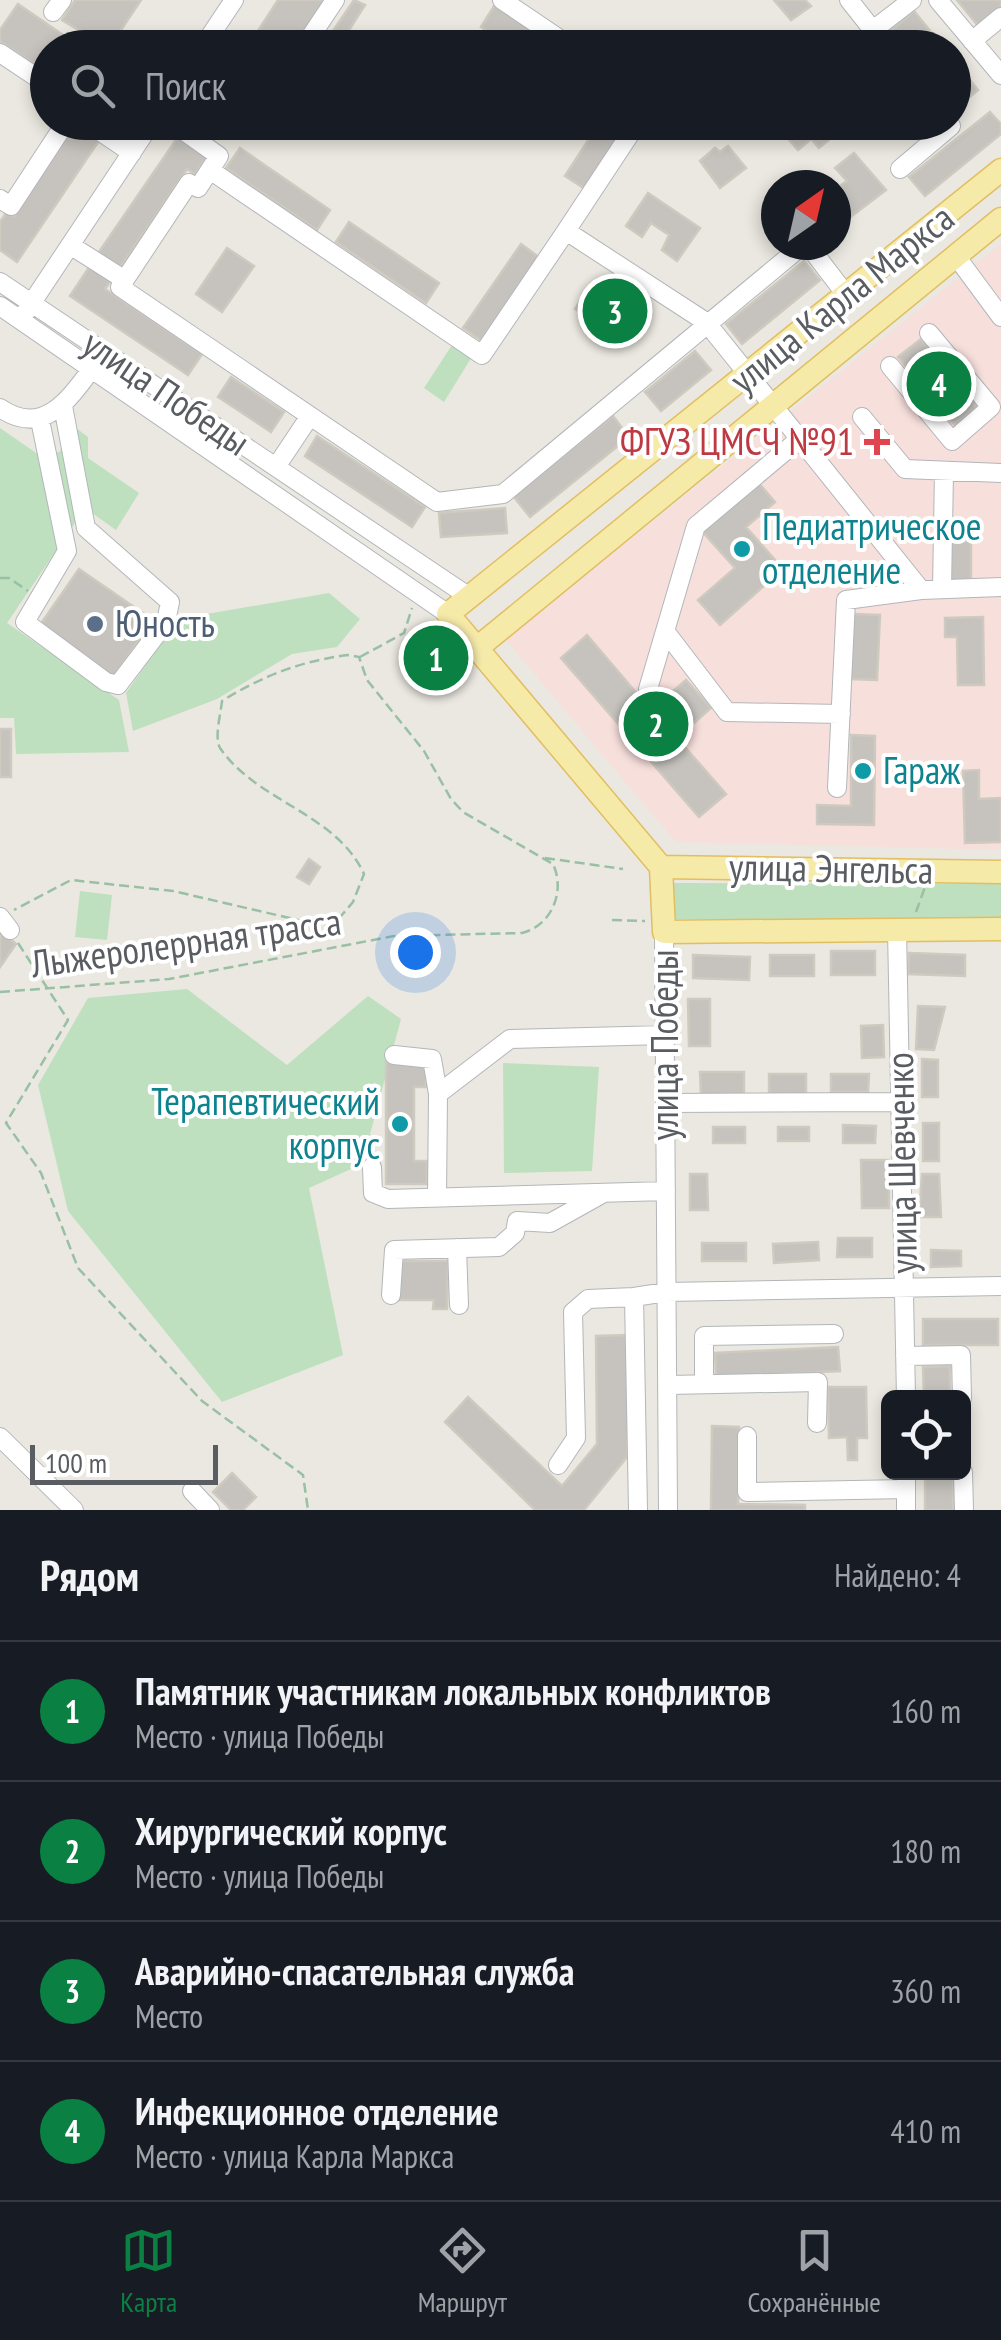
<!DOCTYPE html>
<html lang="ru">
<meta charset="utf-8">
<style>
:root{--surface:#171b24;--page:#20242c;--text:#f1f3f6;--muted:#9ea1a6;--line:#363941;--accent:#0b8043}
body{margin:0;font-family:"PT Sans Narrow",sans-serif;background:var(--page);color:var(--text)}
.controls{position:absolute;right:30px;bottom:30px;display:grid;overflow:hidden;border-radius:15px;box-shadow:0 5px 15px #0003}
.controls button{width:90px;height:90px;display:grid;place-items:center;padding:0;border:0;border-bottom:2px solid var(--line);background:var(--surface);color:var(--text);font:50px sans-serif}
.compass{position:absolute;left:761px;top:170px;width:90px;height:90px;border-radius:50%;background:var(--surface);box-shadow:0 5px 15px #0003;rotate:34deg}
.scale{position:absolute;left:30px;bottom:25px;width:188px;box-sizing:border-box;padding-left:10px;border:5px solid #595c60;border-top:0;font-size:28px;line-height:35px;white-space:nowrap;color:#595c60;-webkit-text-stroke:8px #fff;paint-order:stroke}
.you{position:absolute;left:415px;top:952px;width:35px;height:35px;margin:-25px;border:8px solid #fff;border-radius:50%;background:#1a73e8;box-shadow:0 0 0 15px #1a73e833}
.badge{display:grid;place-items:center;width:65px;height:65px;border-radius:50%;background:var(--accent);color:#fff;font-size:32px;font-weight:700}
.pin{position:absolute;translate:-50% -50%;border:5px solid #fff;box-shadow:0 2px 10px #0006}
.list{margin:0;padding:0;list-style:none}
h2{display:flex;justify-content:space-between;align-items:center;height:130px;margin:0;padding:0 40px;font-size:42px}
h2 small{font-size:32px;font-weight:400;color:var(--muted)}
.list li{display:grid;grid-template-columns:65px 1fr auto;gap:30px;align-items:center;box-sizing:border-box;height:140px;padding:0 40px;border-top:2px solid var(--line)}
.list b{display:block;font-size:38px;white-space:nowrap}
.list p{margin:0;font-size:32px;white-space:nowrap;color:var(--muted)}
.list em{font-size:32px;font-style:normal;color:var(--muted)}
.icon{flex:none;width:55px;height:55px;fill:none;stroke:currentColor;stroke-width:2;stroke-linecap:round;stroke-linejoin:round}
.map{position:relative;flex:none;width:1001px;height:1510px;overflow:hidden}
.search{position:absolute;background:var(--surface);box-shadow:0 5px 15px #0003;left:30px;right:30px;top:30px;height:110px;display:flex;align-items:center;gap:25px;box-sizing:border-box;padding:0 35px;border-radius:55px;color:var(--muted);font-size:38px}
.sheet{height:690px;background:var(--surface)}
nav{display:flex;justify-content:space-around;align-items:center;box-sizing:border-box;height:140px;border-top:2px solid var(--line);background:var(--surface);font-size:28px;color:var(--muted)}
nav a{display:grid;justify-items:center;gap:5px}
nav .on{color:var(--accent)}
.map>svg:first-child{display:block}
</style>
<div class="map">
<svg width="1001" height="1510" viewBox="0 0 1001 1510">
<rect width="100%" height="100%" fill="#eae8e0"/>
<!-- medical -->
<path fill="#f7dfdc" d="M1001 244V850L676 842 505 639Z"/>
<!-- green -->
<path fill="#bee0bf" d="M454 342 473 355 444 402 424 388Z
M0 428 39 455 59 452 76 428 88 437V458L139 493 116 530 85 508 7 623 119 700 129 752 16 754 14 718H0Z
M329 593 360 619 337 647 292 654 217 699 133 731 126 693 178 619Z
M674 883 1001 884V919H673Z
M80 891 112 895 107 940 75 937Z
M187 989 287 1065 368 996 401 1019 362 1164 309 1188 343 1355 222 1402 68 1211 38 1085 88 998Z
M503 1063 599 1067 592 1171 504 1173Z"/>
<!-- building -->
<path fill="#c6c3be" stroke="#cecabf" stroke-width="2.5" d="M75 0H141L109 48 62 20Z
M278 0H330L300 48H247Z
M354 0 365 5 344 38 333 31Z
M774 0H805L811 6 791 20Z
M957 0H1001V9L979 27Z
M496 3 562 48H511L481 27Z
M18 4 82 48H48V74L0 41V30Z
M914 11 944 48H901L889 32Z
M954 60 978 90 954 110Z
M990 112 1001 124V134L925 196 909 177Z
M600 122H629L585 189 565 176Z
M782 122H807L801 127 811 139 798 150 778 127Z
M807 122H850L819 148 801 127Z
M75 123 100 139 17 262 0 250V222L7 212 14 216Z
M178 137 207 157 195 174 187 169 119 269 97 255Z
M728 146 746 168 720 188 700 161 715 148 720 152Z
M240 148 330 210 317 230 226 168Z
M854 153 886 190 836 228V189L847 181 835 168Z
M648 193 700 228 677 261 662 250 669 235 651 223 642 237 626 226Z
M349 222 439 283 426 303 336 242Z
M521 244 540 258 482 341 463 328Z
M227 248 254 266 222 312 196 294Z
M804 261 820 280 742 344 726 324Z
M90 266 111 280 105 289 202 354 188 375 70 296Z
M591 284 636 314 620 338 609 330 614 322 590 307 584 315 575 309Z
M921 339 980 411 958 429 898 357Z
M695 351 711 370 661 411 645 392Z
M231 377 284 412 271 432 218 397Z
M613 416 629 437 530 517 513 496Z
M317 436 425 507 412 527 305 456Z
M757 481 775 502 746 527 783 569 720 625 698 600 735 568 701 530Z
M505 508 507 533 441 537 439 513Z
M951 541H971V582H950Z
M79 569 153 620 112 679 38 628Z
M852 614 880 615 877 680 850 679Z
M983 617 984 685H958L957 637H945V618Z
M587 635 651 710 686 680 711 708 677 738 726 794 699 817 561 658Z
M0 729H11V777H0Z
M851 735 875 736 874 825 817 824V805L851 806Z
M979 770V799L1001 798V842L965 843 963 771Z
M309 859 320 867 309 884 297 877Z
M0 929 16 944 0 967Z
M831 951H875V975H831Z
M909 953 965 955V976L908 974Z
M693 955 750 957 749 980 693 978Z
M770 955H814V976H770Z
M688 999H710V1046H689Z
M918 1006 945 1007 934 1050 916 1049Z
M883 1025 884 1057 862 1058 861 1026Z
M922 1059 938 1060V1097H922Z
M386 1062 426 1063V1087H414V1161H427V1184H386Z
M700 1072H744V1095H701Z
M769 1074H806V1094H769Z
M831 1074H869L868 1092H831Z
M923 1123H939V1161H923Z
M843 1125 876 1126 875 1143H843Z
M713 1127H745V1143H713Z
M778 1127H809V1141H778Z
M861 1160H889V1208H862Z
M690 1174H707L708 1210H690Z
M922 1174H939L941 1217H919Z
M838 1238H872V1257H837Z
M818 1242 819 1260 774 1263 773 1244Z
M702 1243H746V1261H702Z
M931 1250 961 1251V1266L931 1267Z
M397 1261H448L447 1309H433L434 1300H397Z
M923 1319H998V1345H923Z
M630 1335 627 1457 584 1510H535L445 1422 468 1397 562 1486 597 1444 596 1336Z
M838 1347 840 1371 716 1377 715 1353Z
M950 1366V1398H924L923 1367Z
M828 1387H866L867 1438H857V1460H848L847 1437 829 1438Z
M712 1426 739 1427 738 1504 805 1505V1510H711Z
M925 1472H953V1510H925Z
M232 1473 256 1497 243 1510H231L213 1492Z"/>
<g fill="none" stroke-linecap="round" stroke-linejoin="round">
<!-- minor casing -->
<g stroke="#b3b6ba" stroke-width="20">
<path id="minor" d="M502 0 573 48
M849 0 887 48
M938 0 1001 75
M53 12 62 0
M873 30 912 0
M972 41 1001 17
M202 48 234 0
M303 48 335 0
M0 53 48 85
M86 122 132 153
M171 122 219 156 198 188 189 183 120 287 437 502 503 494 803 245
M250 122H253
M638 122 566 231 706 322 921 590 1001 587
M900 169 951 126 948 122
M210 170 482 355 566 231
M0 199 11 206 66 122
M70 245 125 280
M808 245 847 296
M956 256 1001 317
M0 282 468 596
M0 306 448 614
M25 313 152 122
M890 366 952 441 991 407 929 333
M0 408C43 437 68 401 93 367
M862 417 905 469 1001 473
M40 420 67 551 25 622 106 682 118 685 166 622 170 602 86 528 63 406
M276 467 310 416
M942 589 944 471
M665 631 727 712 841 714
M648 689 696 526 802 437
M837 788 846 600 921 590
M0 917 10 930
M897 929 906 1398
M664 932 668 1510
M394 1055 432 1059 438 1094
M665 1103 901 1102
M372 1167 373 1193 388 1199 666 1191
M437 1198 438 1094 510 1039 665 1035
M457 1248 459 1305
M391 1295 394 1250 499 1247 515 1233 517 1221 550 1223 602 1194
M905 1356 961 1355 962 1398
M704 1383V1336L834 1334
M669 1385 818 1382 817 1423
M747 1436V1492L906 1489
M0 1437 74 1510
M558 1465 576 1438 573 1312 588 1299 634 1297
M906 1472V1510
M963 1472 964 1510
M192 1491 210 1510
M638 1510 634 1297 666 1292 1001 1286"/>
</g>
<!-- major casing -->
<g stroke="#e2be61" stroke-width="25">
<path id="major" d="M1001 170 448 614 661 867 664 932 1001 929
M476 649 1001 219
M661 867 1001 872"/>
</g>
<!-- path -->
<path stroke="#99c0a4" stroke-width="2.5" stroke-dasharray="10 5" stroke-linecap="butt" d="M0 578H9L28 591
M360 657 404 633 412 608
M545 858 623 869
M916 912 925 887
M612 920 645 921
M18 943 68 1020 6 1123 41 1173 78 1268 202 1401 303 1475 308 1510
M0 992 169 979 394 936 522 933C551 926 566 892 553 864L463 812 451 799 424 751 367 680 359 657 348 655C301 661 262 676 222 701 221 713 214 737 220 748 257 802 336 813 364 874L353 902 341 916 324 926 173 891 71 880 14 910"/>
<!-- minor -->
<use href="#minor" stroke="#fff" stroke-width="18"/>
<!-- major -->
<use href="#major" stroke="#f6eaa9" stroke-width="22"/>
</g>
<!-- markers -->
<path fill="#e0444e" stroke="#fff" stroke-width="4" d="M872 427h10v10h10v10h-10v10h-10v-10h-10v-10h10z"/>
<g fill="#0f9aa8" stroke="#fff" stroke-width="4">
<circle cx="742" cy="549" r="10"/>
<circle cx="863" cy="771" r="10"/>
<circle cx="400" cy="1124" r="10"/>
</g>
<circle fill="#5c6f8a" stroke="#fff" stroke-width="4" cx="95" cy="624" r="10"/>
<g text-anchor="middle" stroke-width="8" stroke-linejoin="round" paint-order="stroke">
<!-- street labels -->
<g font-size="38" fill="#595c60" stroke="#fff">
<text transform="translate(842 299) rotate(-39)" y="13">улица Карла Маркса</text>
<text transform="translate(166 393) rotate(34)" y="13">улица Победы</text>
<text transform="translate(831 869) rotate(1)" y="13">улица Энгельса</text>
<text transform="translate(186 943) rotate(-8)" y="13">Лыжеролеррная трасса</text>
<text transform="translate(665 1045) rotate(-90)" y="13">улица Победы</text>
<text transform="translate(902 1163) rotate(-91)" y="13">улица Шевченко</text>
</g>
<!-- health labels -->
<g font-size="38" fill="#be3a42" stroke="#fff" text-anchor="end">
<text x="854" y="455">ФГУЗ ЦМСЧ №91</text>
</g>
<!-- culture labels -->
<g font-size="38" fill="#0d838f" stroke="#fff" text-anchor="start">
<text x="762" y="540">Педиатрическое<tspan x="762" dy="44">отделение</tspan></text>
<text x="883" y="784">Гараж</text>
<text x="380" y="1115" text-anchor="end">Терапевтический<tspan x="380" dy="44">корпус</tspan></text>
</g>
<!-- service labels -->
<g font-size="38" fill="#4e5e75" stroke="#fff" text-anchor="start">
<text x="115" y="637">Юность</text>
</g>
</g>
</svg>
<div class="controls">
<button><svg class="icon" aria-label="locate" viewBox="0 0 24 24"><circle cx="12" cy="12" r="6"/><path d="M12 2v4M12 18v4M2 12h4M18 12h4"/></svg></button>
</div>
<svg class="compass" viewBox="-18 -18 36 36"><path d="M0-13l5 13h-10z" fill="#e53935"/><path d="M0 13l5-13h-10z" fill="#9ea1a6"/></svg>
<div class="scale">100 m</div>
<div class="you"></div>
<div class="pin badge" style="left:436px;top:658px">1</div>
<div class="pin badge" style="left:656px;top:724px">2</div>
<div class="pin badge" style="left:615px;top:311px">3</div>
<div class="pin badge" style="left:939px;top:384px">4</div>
<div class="search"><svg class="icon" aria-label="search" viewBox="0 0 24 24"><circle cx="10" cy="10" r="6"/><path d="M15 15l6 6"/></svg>Поиск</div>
</div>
<section class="sheet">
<h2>Рядом<small>Найдено: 4</small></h2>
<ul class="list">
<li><span class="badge">1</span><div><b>Памятник участникам локальных конфликтов</b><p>Место · улица Победы</p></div><em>160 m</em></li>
<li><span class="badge">2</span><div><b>Хирургический корпус</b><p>Место · улица Победы</p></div><em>180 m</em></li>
<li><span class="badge">3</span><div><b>Аварийно-спасательная служба</b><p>Место</p></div><em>360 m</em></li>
<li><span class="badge">4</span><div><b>Инфекционное отделение</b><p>Место · улица Карла Маркса</p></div><em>410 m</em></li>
</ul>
</section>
<nav>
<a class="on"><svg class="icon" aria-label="map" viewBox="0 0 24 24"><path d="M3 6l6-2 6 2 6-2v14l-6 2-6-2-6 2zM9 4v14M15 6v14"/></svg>Карта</a>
<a><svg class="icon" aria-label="directions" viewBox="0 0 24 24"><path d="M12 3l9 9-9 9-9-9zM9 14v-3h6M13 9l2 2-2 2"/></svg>Маршрут</a>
<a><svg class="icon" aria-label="saved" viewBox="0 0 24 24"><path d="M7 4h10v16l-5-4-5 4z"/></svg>Сохранённые</a>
</nav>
